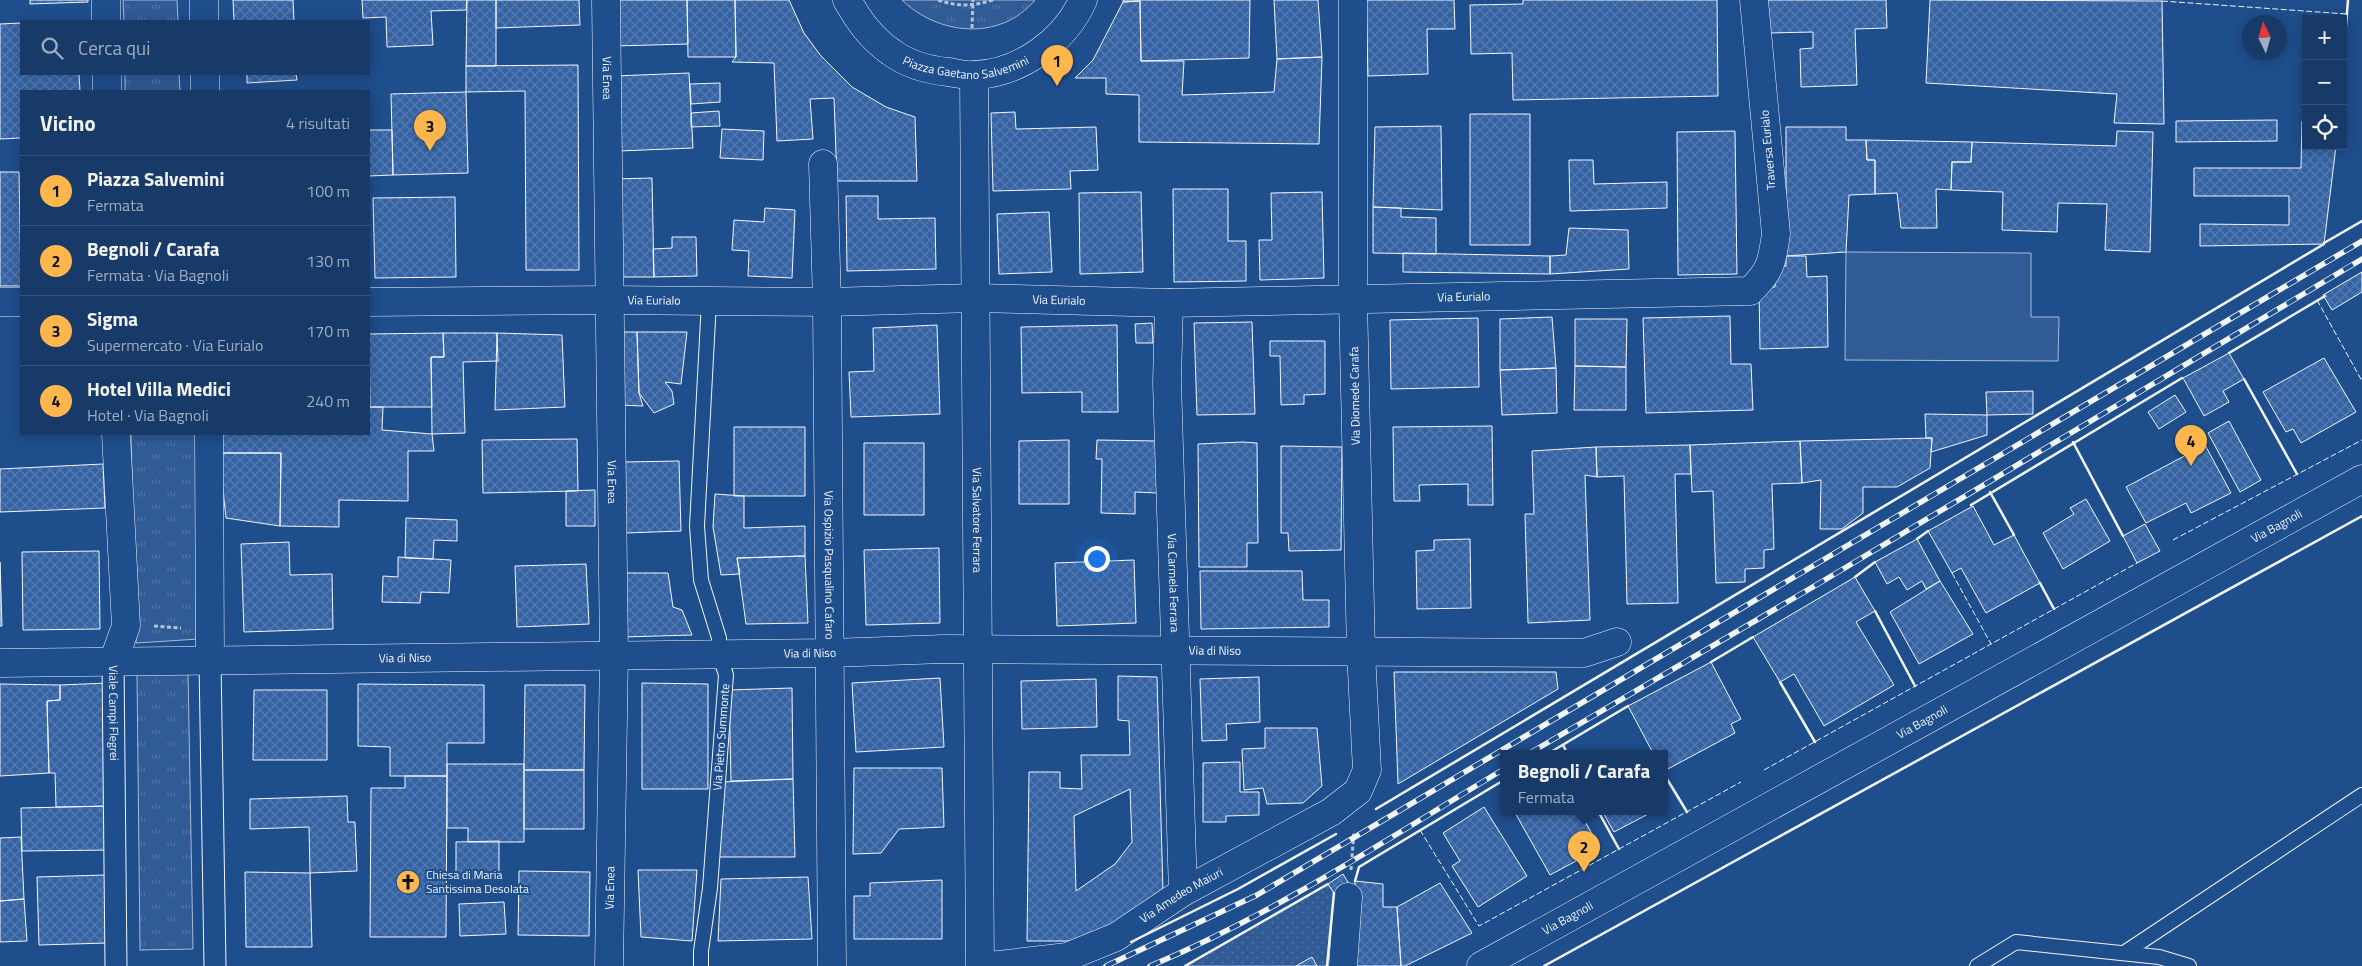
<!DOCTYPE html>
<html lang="it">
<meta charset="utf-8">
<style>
:root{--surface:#173a69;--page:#244571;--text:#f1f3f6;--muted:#9eadc0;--line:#36547d;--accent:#ffb74d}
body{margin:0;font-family:"Titillium Web",sans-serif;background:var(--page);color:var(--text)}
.controls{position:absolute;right:15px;top:15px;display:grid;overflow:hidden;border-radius:0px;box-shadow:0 2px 12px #0003}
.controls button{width:45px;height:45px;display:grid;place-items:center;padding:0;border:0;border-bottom:1px solid var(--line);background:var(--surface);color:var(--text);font:25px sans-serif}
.compass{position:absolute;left:2242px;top:15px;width:45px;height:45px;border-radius:50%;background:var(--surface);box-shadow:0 2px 12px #0003;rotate:355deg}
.you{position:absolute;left:1096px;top:558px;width:18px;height:18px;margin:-12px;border:4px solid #fff;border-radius:50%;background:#1a73e8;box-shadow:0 0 0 8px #1a73e833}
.badge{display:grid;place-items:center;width:32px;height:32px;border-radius:50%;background:var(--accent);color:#111;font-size:16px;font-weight:700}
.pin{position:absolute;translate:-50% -41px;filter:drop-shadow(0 1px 2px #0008)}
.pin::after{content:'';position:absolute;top:26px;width:18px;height:15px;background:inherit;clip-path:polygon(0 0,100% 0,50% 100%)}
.popup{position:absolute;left:1500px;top:750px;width:168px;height:65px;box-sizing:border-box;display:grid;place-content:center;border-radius:0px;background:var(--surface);filter:drop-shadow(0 1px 4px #0005);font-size:16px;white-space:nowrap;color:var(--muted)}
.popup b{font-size:19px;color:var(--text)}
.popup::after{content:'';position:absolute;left:50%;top:100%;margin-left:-10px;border:10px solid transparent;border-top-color:var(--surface)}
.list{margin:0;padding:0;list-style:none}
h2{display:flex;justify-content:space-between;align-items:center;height:65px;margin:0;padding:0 20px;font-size:21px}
h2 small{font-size:16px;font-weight:400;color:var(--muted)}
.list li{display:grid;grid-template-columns:32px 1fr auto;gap:15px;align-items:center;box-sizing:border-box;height:70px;padding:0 20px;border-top:1px solid var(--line)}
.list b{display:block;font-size:19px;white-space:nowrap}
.list p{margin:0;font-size:16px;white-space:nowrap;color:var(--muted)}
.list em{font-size:16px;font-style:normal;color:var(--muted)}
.icon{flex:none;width:28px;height:28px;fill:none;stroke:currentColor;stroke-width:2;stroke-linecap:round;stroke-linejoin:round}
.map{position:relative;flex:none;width:2362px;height:966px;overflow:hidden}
.search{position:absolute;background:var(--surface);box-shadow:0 2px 12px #0003;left:20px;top:20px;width:350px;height:55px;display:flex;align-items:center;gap:12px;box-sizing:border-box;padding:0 18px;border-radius:0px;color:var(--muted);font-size:19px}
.panel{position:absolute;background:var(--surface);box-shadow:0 2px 12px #0003;left:20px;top:90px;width:350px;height:345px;border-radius:0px}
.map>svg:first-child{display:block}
</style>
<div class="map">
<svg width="2362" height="966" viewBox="0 0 2362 966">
<defs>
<pattern id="grass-dots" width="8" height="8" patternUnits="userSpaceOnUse" patternTransform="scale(1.25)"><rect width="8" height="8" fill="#305b95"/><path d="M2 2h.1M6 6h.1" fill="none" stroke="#4e73a5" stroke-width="1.8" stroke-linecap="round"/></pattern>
<pattern id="park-tufts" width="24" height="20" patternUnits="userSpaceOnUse" patternTransform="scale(1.25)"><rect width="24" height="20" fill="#305b95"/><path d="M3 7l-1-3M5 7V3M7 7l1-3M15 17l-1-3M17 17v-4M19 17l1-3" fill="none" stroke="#4e73a5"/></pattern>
<pattern id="building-cross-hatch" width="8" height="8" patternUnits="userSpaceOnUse" patternTransform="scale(1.25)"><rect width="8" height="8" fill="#3563a3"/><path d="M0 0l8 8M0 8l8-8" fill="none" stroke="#537ab1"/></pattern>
</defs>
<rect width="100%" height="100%" fill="#1f4e8c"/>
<!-- grass -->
<path fill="url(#grass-dots)" stroke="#a8bbd7" d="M1328 884 1334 893 1327 966H1185Z"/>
<!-- park -->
<path fill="url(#park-tufts)" stroke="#a8bbd7" d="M123 0H177L178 21H124Z
M902 0H1035C1000 42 938 35 902 0Z
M125 74H179L180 91H125Z
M131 434H196L199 639 136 643Z
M188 672 193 949 140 950 137 673Z"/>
<!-- built -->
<path fill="#305b95" stroke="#a8bbd7" d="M1846 252 2031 253V317H2059L2058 361 1845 360Z"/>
<!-- building -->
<path fill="url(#building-cross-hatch)" stroke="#f2f6ff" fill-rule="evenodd" d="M30 0H88V2L30 4Z
M233 0H293L294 21H234Z
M362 0H467L466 10 431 11 433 45 387 47 386 17 363 18Z
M467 0H496V66H466Z
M496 0H579L580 25 496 28Z
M614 0H687L688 44 615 46Z
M687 0H735L736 57H688Z
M735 0H789L804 33 821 56 852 87 886 107 915 117 917 181H837L834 98 810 99 813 139 777 141 774 63 732 62 736 57Z
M1123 0H1250L1249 58 1141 61 1140 1 1123 2Z
M1274 0H1318L1322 57 1277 59Z
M1366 0H1454L1455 29H1427L1428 74 1368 76Z
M1523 0H1717L1718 96 1513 100 1512 53 1471 54 1470 5 1523 4Z
M1767 0H1886L1887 28 1855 29 1857 85 1801 87 1800 49 1813 48V32L1768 33Z
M1930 0 2162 1 2164 124 2114 123 2117 94 1926 83Z
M1140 1 1141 61H1184L1182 95 1274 92 1277 59 1322 57 1319 144 1139 142V95L1106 94V78H1075L1093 60 1123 2Z
M21 23V74H79L80 91H21V138L0 139V24Z
M578 65 579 270H526L525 91 466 92V66Z
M689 73 693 148 619 151 615 76Z
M247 74H296L297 80 247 83Z
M720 83V102L691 104 690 84Z
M466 92 468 173 393 175 391 94Z
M719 111 720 126 691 127V113Z
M1015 112 1016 129 1096 127 1098 170 1070 171 1071 189 993 191 991 113Z
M1470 114H1530V245H1470Z
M2277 120V141L2176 142V121Z
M2302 121H2306V146H2336L2324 244 2200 246V224L2289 225V196H2194V168H2301Z
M1441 126 1442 210 1373 207 1375 127Z
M1786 127H1846V140H1866L1867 160H1875V194L1849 195 1846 252 1786 256Z
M722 129 764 131 763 160 720 158Z
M369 130H392L393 175 369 176Z
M1735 131 1737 274 1678 275 1677 132Z
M2117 131 2153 132 2150 252 2105 250 2107 204 2058 203 2057 232 2002 230 2003 192 1951 190 1952 162H1971L1972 142 2116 146Z
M1866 140 1972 142 1971 162H1952L1951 190 1936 189 1937 228H1901L1897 193 1875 194V160H1867Z
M1569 160H1593L1594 184 1667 182V208L1570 211Z
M0 172H19L21 286H0Z
M652 178 654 277H615L613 179Z
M1173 189H1228V241H1246V281L1174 282Z
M1141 192 1143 272 1080 274 1079 193Z
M1322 192 1324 278 1260 280 1259 240H1272L1271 193Z
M846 196H878V219L935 218 936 269 847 271Z
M455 197 456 277 375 278 373 198Z
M1373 207 1401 208V217L1436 218V254L1373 253Z
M765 208 795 210 792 278 748 276 749 251 732 250 734 220 764 222Z
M1049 212 1052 272 999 274 997 214Z
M1569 228 1628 230 1629 269 1550 274V256L1566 255Z
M672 237H696L697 276 654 277 653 249 672 248Z
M1403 253 1550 256V274L1403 272Z
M1786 256H1806L1807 277 1827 276 1828 347 1760 349 1759 288 1775 287V266H1786Z
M2362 272V292L2332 310 2323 295Z
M1730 316 1731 364H1751L1753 410 1646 413 1643 318Z
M1552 317 1556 368 1500 370V319Z
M1478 318 1479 387 1391 389 1390 320Z
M1575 319H1627L1626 367 1575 366Z
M1252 322 1255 414 1197 415 1194 323Z
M1152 323 1153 343H1136L1135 324Z
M937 325 940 414 851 417 849 372 874 371 873 328Z
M1117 325 1118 412H1082V392L1022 393 1021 327Z
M618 332H637L639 393 643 406 619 405Z
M637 332H687L681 384 665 382 672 391 674 404 654 413 639 393Z
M443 333 444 357H431L432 407H370L369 334Z
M443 333H497L498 361 463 362 465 433 432 434 431 357H444Z
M497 333 562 335 565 407 495 410Z
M1270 341H1325V394L1304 395V404L1281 405 1280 356H1270Z
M2229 353 2244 379 2223 391 2229 402 2204 416 2183 378Z
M2324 358 2356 412 2301 443 2293 429 2286 432 2263 392Z
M1575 366 1626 367V410H1574Z
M1556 368 1557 413 1502 415 1500 370Z
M2033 391V414L1987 415 1986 392Z
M2175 395 2186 412 2159 429 2148 412Z
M369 407H383L382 430 432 434 434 451H408V501L339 500V527L280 526 281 453H219V434H369Z
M1925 414 1987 415V435L1931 452 1932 438H1926Z
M2229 421 2261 480 2240 492 2208 433Z
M1492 426 1493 505H1468V484L1419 485 1420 501H1394L1393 427Z
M734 427H805V496H734Z
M1932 438 1930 468 1897 487H1863V513L1842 529H1820L1821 480 1802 483 1800 441Z
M577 439 578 491 483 493 482 440Z
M1069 440V504H1019V441Z
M1097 440 1158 441 1157 493 1135 492V514L1101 513 1102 459H1096Z
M1800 441 1802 483 1772 484 1774 549 1764 550V568L1745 569V582L1716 583 1713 491 1692 492 1690 445Z
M1243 442 1257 443 1258 543H1247V567H1199L1198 444Z
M864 443H924V515H864Z
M1690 445 1691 474H1675L1678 603 1627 604 1624 476 1597 477 1596 447Z
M2205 445 2231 493 2191 513 2186 503 2146 523 2126 487Z
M1281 446 1342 447 1341 550 1289 551 1288 533H1281Z
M1596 447 1597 477 1585 475 1590 620 1528 623 1525 514H1534L1532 451Z
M219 453H281L280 526 226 518Z
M679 461 681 531 626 533 624 462Z
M103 464 105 508 0 512V469Z
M595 490V526H566V491Z
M715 494 744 496V528L805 526V556L737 558 740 574 721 575 713 527Z
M2086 499 2110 541 2063 569 2043 533 2074 514 2070 508Z
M1973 506 1994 545 2014 535 2040 583 1986 613 1961 568 1952 573 1928 531Z
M406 518 457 520V541L434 540 433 559 405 558Z
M2145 524 2160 551 2137 563 2123 536Z
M1470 539 1471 608 1417 609 1416 551 1434 550V540Z
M1917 539 1940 581 1926 589 1922 581 1907 590 1899 577 1887 584 1875 562Z
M289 542 290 575 332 574 333 629 244 632 241 544Z
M939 548 940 623 866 625 864 550Z
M99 551 100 629 23 630 22 552Z
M805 556 808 623 746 624 737 558Z
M398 557 451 560 449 593 421 592 420 603 382 602 383 576 398 577Z
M1134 560 1136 623 1057 626 1055 563Z
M0 562 2 626H0Z
M586 564 589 624 517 627 515 566Z
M1200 571H1302L1303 600H1329V627L1201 629Z
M622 573H668L673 607 682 610 692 635 623 637Z
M1855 577 1875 611 1856 622 1894 685 1824 726 1794 674 1780 682 1753 637Z
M1940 581 1973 634 1919 664 1890 612Z
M1711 662 1741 719 1731 724 1735 733 1664 771V753H1653L1628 706Z
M1394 672H1556L1558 689 1398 784Z
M1118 676 1157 677 1163 892 1083 941H1027L1029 772H1060V788L1082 789 1081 755H1130L1129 721 1118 720ZM1130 789 1132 842 1115 864 1076 891 1074 816Z
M1259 677 1260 722 1226 724 1227 740 1202 741 1200 679Z
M940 678 944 747 856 752 852 683Z
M1096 679 1097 727 1022 729 1021 681Z
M108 683 111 806 56 807 55 773H49L47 701 60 700V685Z
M642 683 708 684V789H642Z
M0 684 60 685V700L47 701 49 773 0 776Z
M358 684 484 685V743H447V776H390V747L358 746Z
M525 685H585L584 770H524Z
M792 688 793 779 731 781 729 690Z
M254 690H327V760H253Z
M1265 728H1317L1322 786 1303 803 1267 804 1263 788 1244 790 1242 749 1265 748Z
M1240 762V792H1259V815L1226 816V822H1203V763Z
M447 764H524V842H468V828H447Z
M854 768H942L944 827 899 829 881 853 853 854Z
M524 770H584V829H524Z
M405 776H447L446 937H370L371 788H405Z
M793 779 795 857H718L720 782Z
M347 796 348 822H355L357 871 310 873 309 827 250 829V799Z
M111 806V850L22 851 21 808Z
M1484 807 1527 876 1478 907 1452 866 1460 861 1443 833Z
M1514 811H1579L1600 848 1550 875Z
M1602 811H1654L1614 832Z
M21 837 24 899 0 901V838Z
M499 841V879H456V842Z
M638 870H697L692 941 641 937Z
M519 871 590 872 589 936 518 935Z
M245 872 310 873 312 947H246Z
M1343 874 1349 884 1334 893 1328 884Z
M105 875 107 943 39 945 37 877Z
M808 877 812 939 718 941 721 879Z
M942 880V939H854V896H870V883Z
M1355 881 1383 884V907H1397L1401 966H1351Z
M1440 883 1472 933 1405 966H1401L1397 907Z
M24 899 27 941 0 942V901Z
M504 902 506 934 460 936 459 904Z
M1312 957 1317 966H1296Z"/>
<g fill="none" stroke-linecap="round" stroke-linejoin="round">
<!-- service casing -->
<g stroke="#f2f6ff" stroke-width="16">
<g id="service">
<path d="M2124 953 2362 795"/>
<path id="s1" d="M701 966V951L710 888 726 675 719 653V638L701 580 697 526 709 301"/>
<path d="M1977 966 2016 942 2159 957 2189 966"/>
</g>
</g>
<!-- pedestrian casing -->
<g stroke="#f2f6ff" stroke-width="23">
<g id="pedestrian">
<path d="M210 661 215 966"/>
<path id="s2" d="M113 662 116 966"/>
</g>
</g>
<!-- minor casing -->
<g stroke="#f2f6ff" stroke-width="29">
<g id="minor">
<path d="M106 0V21"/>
<path d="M204 0V21"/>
<path id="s3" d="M606 0 614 655 609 966"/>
<path id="s4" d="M847 0C859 21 871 38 891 52 907 64 929 70 948 72 957 73 966 76 975 75 1020 73 1065 41 1083 0"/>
<path d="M107 74V91"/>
<path d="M205 74V91"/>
<path id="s5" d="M974 75 980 966"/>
<path id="s6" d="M823 164 827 302 832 966"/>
<path d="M0 302H21"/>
<path id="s7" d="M369 302 610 300 827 302 975 298 1169 303 1750 291C1771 271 1772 262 1776 234L1754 0"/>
<path id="s8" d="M1169 303 1167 382 1183 892"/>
<path d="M209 434 210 661"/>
<path d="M113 662 126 626 116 434"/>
<path id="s9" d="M0 663 830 653 944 649 1584 653 1617 642"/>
<path id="s10" d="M990 966 1067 957 1116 937 1183 892 1331 812 1358 791 1367 770 1361 652 1353 299V0"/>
<path d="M1343 966 1348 897"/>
</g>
</g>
<!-- tertiary casing -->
<g stroke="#f2f6ff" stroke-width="29">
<g id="tertiary">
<path id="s11" d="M1481 966 2362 479"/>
</g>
</g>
<!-- path -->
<path stroke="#b3c4dc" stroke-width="3" stroke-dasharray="4 2.5" stroke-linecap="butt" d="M938 0C958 7 973 6 993 0
M972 28 973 0
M154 626 181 628
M1351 870 1354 831"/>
<!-- service -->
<use href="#service" stroke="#1f4e8c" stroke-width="14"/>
<!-- pedestrian -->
<use href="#pedestrian" stroke="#1f4e8c" stroke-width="21"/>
<!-- minor -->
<use href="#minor" stroke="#1f4e8c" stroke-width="28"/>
<!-- tertiary -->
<use href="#tertiary" stroke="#1f4e8c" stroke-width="28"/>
<!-- rail casing -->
<g stroke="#f2f6ff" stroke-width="5.5">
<path id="rail" d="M1530 753 1823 581 2362 259
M1106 966 1257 895 2362 241
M1150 966C1274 914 1389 838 1504 769"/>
</g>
<!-- rail -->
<use href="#rail" stroke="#1f4e8c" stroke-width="4" stroke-dasharray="11" stroke-linecap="butt"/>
<!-- fence -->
<path stroke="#f2f6ff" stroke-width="1" stroke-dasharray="6 2.5" stroke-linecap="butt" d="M2162 1 2347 14
M2317 300 2362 381
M2173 540 2362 440
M1952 573 1991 644
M1764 770 2137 563
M1420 830 1479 926 1741 782"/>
<!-- wall -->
<path stroke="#f2f6ff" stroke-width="2.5" d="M2343 63 2348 0
M2324 243 2362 221
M2229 353 2325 296
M2244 379 2297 474
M2073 442 2123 536
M1990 492 2014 535
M1971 505 2182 378
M1917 539 1928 531
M1855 577 1875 562
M2040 583 2054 609
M1875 611 1915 686
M1711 662 1753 637
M1780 682 1815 742
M1563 745 1567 753
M1549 753 1628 706
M1664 774 1687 812
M1376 809 2324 244
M1598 811 1619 849
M1355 881 1359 867 1504 780
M1131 942 1238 889 1336 834
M1185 966 1328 884
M1327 966 1334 893
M1544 966 2362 516"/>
</g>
<!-- icons -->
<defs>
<g id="church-disc" transform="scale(1.25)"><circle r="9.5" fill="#ffb74d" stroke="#1f4e8c"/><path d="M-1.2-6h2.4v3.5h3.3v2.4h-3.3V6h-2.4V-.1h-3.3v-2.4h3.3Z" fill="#111"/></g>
</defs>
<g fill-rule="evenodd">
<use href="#church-disc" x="408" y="882"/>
</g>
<g text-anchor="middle" stroke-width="4" stroke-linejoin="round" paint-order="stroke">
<!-- street labels -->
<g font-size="12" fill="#f2f6ff" stroke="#1f4e8c">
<text dy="4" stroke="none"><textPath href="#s4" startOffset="148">Piazza Gaetano Salvemini</textPath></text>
<text dy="4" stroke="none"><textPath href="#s3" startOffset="78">Via Enea</textPath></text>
<text transform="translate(1768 150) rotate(-95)" y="4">Traversa Eurialo</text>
<text dy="4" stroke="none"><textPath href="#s7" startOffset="1095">Via Eurialo</textPath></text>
<text dy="4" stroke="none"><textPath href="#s7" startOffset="285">Via Eurialo</textPath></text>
<text dy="4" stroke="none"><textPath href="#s7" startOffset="690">Via Eurialo</textPath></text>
<text transform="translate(1355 396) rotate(-91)" y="4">Via Diomede Carafa</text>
<text dy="4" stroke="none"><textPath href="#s3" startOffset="482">Via Enea</textPath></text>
<text dy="4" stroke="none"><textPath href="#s5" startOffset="445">Via Salvatore Ferrara</textPath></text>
<text dy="4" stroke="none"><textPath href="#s11" startOffset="909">Via Bagnoli</textPath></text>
<text dy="4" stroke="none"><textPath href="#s6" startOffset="401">Via Ospizio Pasqualino Cafaro</textPath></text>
<text dy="4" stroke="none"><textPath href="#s8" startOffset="280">Via Carmela Ferrara</textPath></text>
<text dy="4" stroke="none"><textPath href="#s9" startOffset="1215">Via di Niso</textPath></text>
<text dy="4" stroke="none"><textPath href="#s9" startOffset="810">Via di Niso</textPath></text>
<text dy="4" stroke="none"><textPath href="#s9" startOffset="405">Via di Niso</textPath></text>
<text dy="4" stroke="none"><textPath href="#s2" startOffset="51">Viale Campi Flegrei</textPath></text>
<text dy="4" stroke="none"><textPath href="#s11" startOffset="504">Via Bagnoli</textPath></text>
<text dy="4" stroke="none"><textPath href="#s1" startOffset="230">Via Pietro Summonte</textPath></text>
<text transform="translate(610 888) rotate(-89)" y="4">Via Enea</text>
<text dy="4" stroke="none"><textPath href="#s10" startOffset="208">Via Amedeo Maiuri</textPath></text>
<text dy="4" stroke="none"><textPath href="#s11" startOffset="99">Via Bagnoli</textPath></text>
</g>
<!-- poi labels -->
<g font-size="12" fill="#f2f6ff" stroke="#1f4e8c" text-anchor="start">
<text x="426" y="879">Chiesa di Maria<tspan x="426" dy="14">Santissima Desolata</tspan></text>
</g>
</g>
</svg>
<div class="controls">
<button>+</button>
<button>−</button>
<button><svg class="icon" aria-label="locate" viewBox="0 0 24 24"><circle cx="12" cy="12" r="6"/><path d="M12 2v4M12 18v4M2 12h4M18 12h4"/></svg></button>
</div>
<svg class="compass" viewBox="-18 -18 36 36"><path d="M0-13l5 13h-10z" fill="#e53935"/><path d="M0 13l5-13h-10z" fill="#9eadc0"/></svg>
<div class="you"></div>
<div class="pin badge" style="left:1057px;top:86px">1</div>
<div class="pin badge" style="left:1584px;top:872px">2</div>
<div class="popup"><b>Begnoli / Carafa</b>Fermata</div>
<div class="pin badge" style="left:430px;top:151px">3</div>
<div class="pin badge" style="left:2191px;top:466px">4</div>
<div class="search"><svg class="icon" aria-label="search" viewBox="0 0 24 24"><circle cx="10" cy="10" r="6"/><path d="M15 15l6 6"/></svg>Cerca qui</div>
<section class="panel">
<h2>Vicino<small>4 risultati</small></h2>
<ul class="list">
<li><span class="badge">1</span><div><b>Piazza Salvemini</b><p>Fermata</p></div><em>100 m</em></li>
<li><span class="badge">2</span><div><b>Begnoli / Carafa</b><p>Fermata · Via Bagnoli</p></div><em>130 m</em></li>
<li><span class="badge">3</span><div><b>Sigma</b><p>Supermercato · Via Eurialo</p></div><em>170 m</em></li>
<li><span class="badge">4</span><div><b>Hotel Villa Medici</b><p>Hotel · Via Bagnoli</p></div><em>240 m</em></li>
</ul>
</section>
</div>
